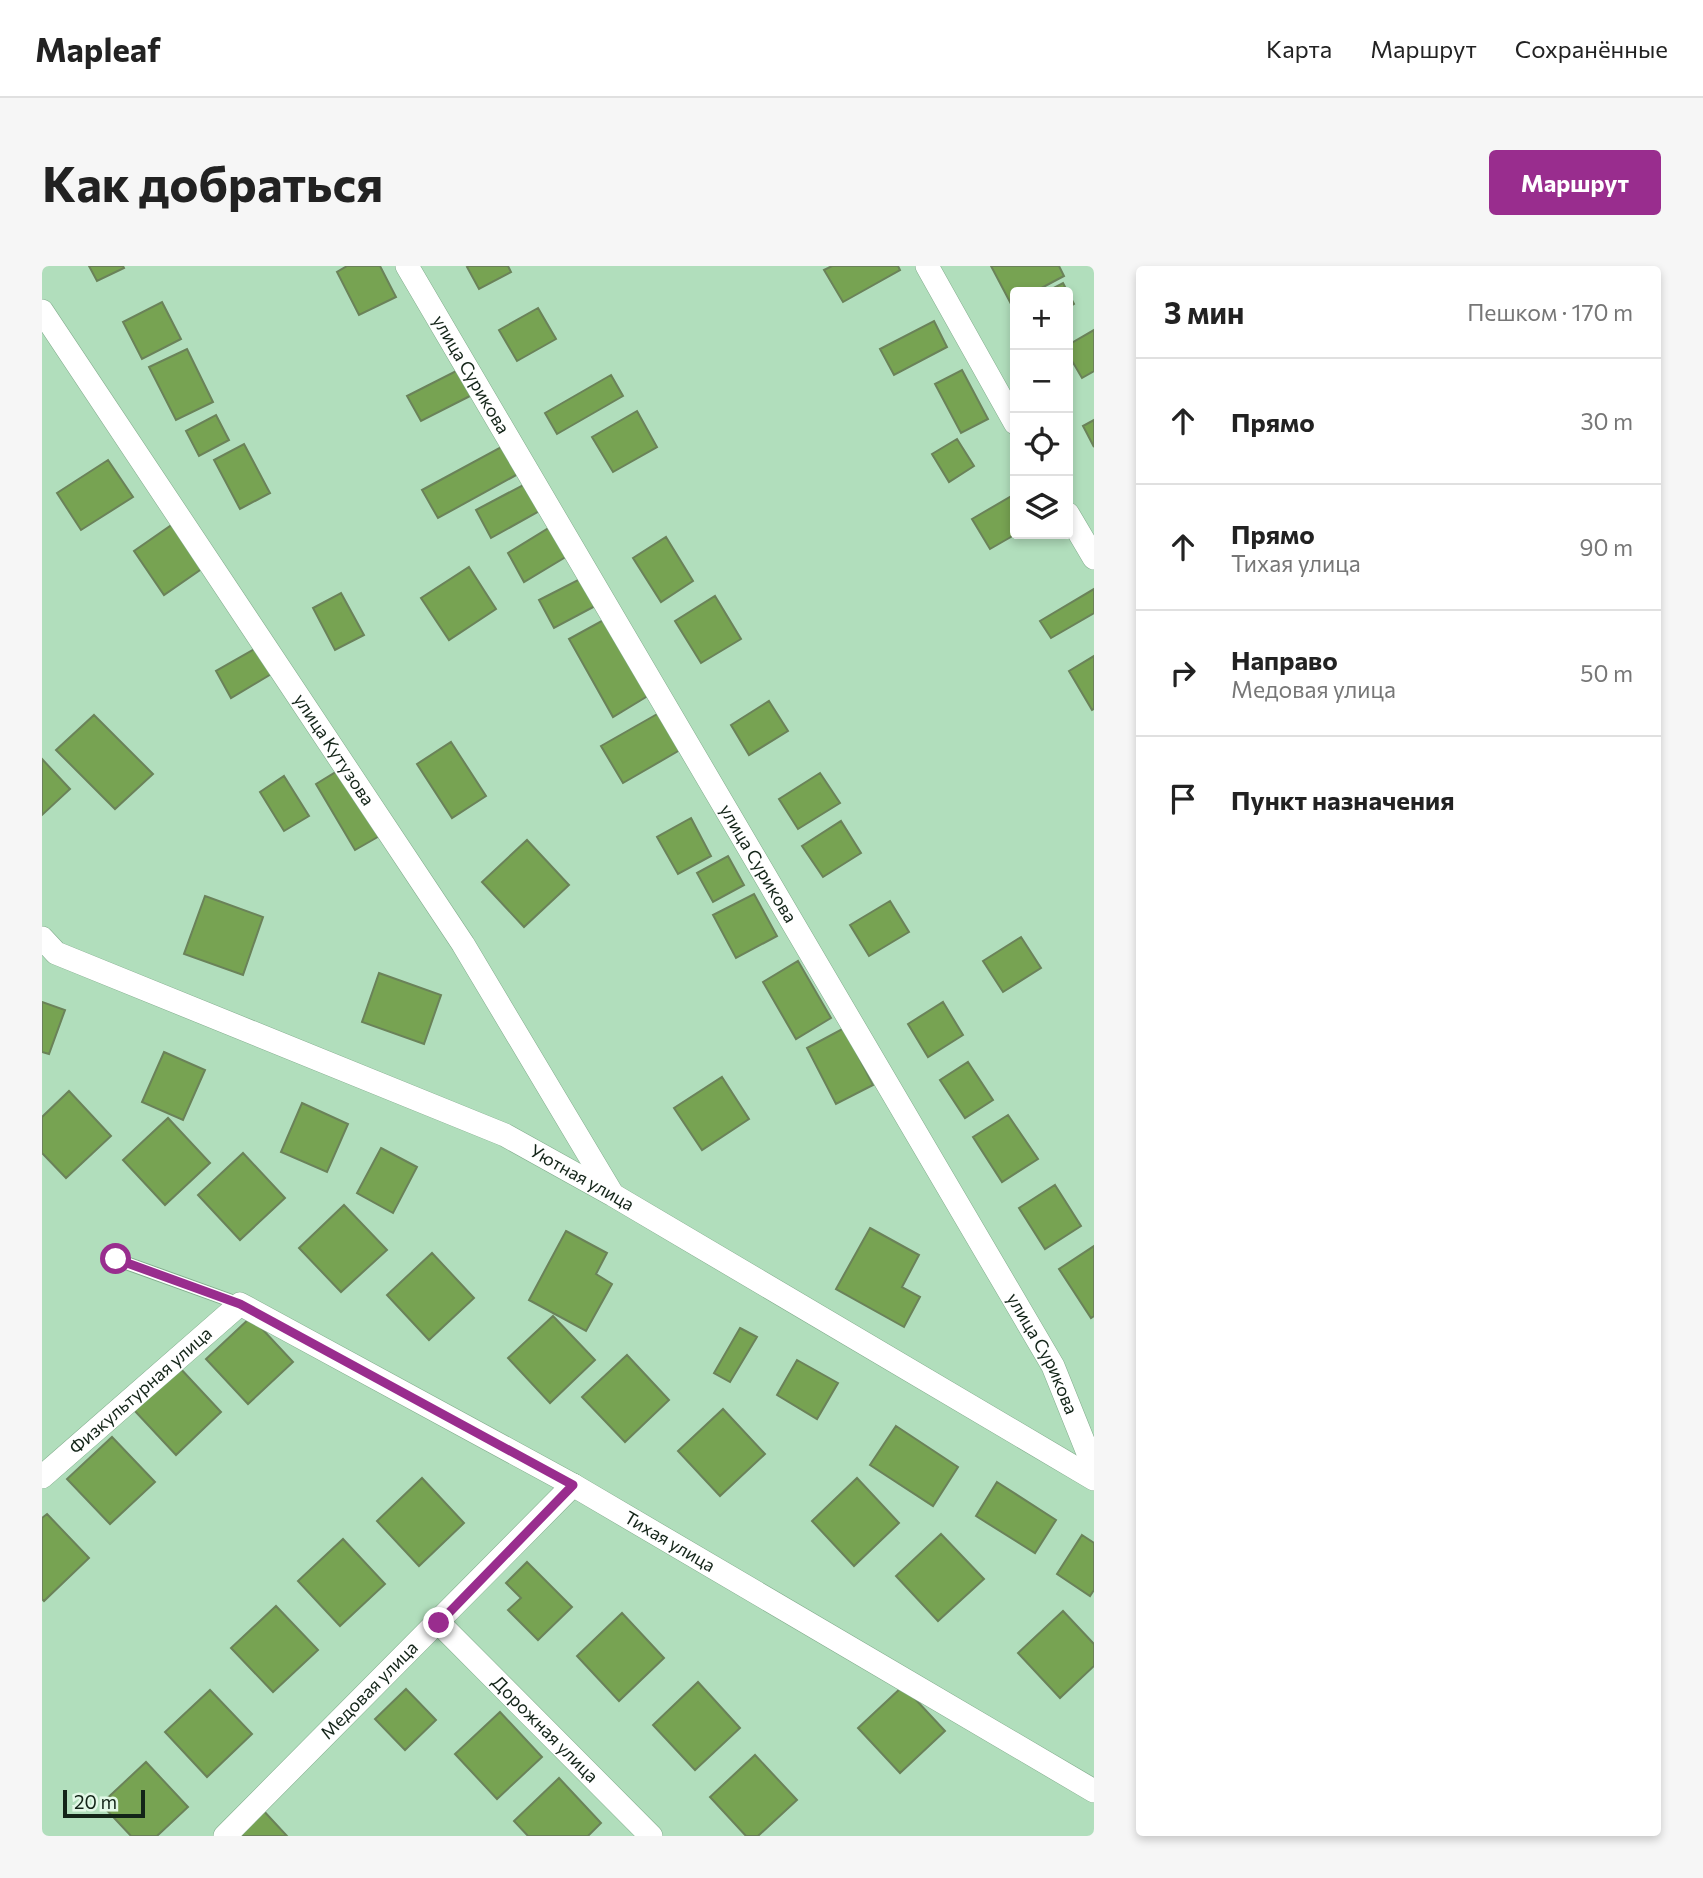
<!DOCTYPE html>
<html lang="ru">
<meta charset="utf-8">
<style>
:root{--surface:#fff;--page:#f6f6f6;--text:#222;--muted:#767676;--line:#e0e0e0;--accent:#992d8e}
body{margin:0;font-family:Commissioner,sans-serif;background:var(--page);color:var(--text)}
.controls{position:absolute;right:21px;top:21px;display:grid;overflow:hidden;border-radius:7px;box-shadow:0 4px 10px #0003}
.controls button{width:63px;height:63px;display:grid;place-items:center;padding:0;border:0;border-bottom:2px solid var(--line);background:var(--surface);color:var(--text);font:35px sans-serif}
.scale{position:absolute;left:21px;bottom:18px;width:82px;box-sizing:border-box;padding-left:7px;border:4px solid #132418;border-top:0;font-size:19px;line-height:24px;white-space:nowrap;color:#132418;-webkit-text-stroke:5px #e2f8e7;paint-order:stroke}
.stop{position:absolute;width:21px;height:21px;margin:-16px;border:5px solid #992d8e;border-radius:50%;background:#fff}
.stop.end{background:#992d8e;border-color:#fff;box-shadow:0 2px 7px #0008}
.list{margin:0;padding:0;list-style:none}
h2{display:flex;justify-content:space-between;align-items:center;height:91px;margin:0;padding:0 28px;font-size:30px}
h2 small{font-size:23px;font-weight:400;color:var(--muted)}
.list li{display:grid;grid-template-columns:46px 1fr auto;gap:21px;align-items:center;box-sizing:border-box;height:126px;padding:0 28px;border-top:2px solid var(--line)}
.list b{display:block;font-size:26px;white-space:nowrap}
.list p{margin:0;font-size:23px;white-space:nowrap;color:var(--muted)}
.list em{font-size:23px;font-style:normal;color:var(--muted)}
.icon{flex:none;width:38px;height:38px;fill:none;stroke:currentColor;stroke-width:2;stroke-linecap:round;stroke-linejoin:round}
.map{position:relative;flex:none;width:1052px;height:1570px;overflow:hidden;border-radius:7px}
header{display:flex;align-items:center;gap:42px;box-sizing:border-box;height:98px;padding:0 35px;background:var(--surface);border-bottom:2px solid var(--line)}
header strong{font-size:33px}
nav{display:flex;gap:38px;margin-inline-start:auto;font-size:24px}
.intro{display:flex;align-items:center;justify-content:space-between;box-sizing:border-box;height:168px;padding:0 42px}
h1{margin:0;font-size:49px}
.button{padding:18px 32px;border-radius:7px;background:var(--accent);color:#fff;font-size:24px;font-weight:700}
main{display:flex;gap:42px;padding:0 42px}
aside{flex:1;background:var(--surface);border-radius:7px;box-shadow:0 4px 10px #0003}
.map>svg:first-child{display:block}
</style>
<header>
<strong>Mapleaf</strong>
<nav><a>Карта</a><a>Маршрут</a><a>Сохранённые</a></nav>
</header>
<div class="intro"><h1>Как добраться</h1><a class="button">Маршрут</a></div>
<main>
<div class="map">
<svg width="1052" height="1570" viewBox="0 0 1052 1570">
<rect width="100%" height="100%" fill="#b1debc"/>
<!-- building -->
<path fill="#77a352" stroke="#6a8259" stroke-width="2" d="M47 0H81L82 2 55 15Z
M305 0H338L354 31 317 49 295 6Z
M427 0H466L469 6 437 23 425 1Z
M790 0H856L858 4 801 36 782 4Z
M949 0H1017L1022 10 992 26H973V36L969 38Z
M1021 17 1032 38 1026 42V26H1004Z
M120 36 139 73 100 93 81 56Z
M496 42 514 73 475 95 457 64Z
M892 55 905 81 852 109 838 83Z
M1052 64V105L1040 112 1026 88V79Z
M145 83 171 136 134 154 107 101Z
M418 103 432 128 379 155 365 130Z
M920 104 946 153 919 167 893 118Z
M569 109 581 130 515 168 503 147Z
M595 145 615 181 571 206 550 171Z
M174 149 187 174 157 190 144 165Z
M1052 154V181L1041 160Z
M915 173 932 200 907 216 890 188Z
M202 178 228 227 198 243 172 194Z
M461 180 476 208 396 252 380 224Z
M66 194 91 231 39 264 15 227Z
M485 217 499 244 449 272 434 244Z
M973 228 974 268 948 283 930 253Z
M131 258 161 302 122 329 92 285Z
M510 260 527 289 482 316 466 287Z
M624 271 651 315 619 336 591 292Z
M427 301 454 343 407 374 379 332Z
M540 312 555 339 512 362 497 334Z
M1052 323V347L1009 372 998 355Z
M299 327 322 369 293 384 271 342Z
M673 330 699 373 659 397 633 355Z
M565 352 609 428 571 451 527 373Z
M216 381 231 407 189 432 174 405Z
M1052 390V443L1050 444 1027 405Z
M727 435 746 465 707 489 689 459Z
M617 447 638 484 581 517 559 480Z
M52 449 111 508 73 543 14 484Z
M409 476 444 530 410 552 375 498Z
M0 493 28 523 0 549Z
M302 501 341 568 313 584 274 518Z
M778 507 798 537 756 563 737 533Z
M242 510 267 550 242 565 218 526Z
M649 552 669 590 636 608 615 571Z
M799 555 819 587 781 611 760 580Z
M485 574 527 619 482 661 440 616Z
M686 590 702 619 671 636 655 607Z
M712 628 735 670 694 692 671 649Z
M163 630 221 651 201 709 142 688Z
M848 635 867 666 827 690 808 659Z
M979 671 999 702 961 726 941 695Z
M756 695 789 752 754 773 721 716Z
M337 707 399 729 382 778 320 756Z
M0 736 23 744 7 788 0 786Z
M901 736 921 769 886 791 866 758Z
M802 762 831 819 794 838 765 782Z
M122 786 163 804 141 854 100 836Z
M926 796 951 834 923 852 898 814Z
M680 811 707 853 660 884 632 842Z
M27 825 69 870 24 912 0 887V851Z
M260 837 306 858 285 906 239 886Z
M966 849 996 893 960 916 931 871Z
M126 852 168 897 123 939 81 894Z
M339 882 375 901 351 947 315 927Z
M201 887 243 932 198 974 156 929Z
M1013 919 1039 960 1003 983 977 942Z
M302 939 345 984 299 1026 257 982Z
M828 962 877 989 860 1021 878 1031 862 1061 794 1023Z
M524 965 565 987 554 1008 570 1018 544 1065 487 1034Z
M1052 980V1050L1049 1052 1017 1003Z
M390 987 432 1032 387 1074 345 1029Z
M511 1050 553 1094 508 1137 466 1092Z
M209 1051 251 1096 206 1138 164 1093Z
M698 1062 715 1071 688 1116 672 1107Z
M585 1089 627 1134 583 1176 540 1131Z
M755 1094 796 1117 775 1153 735 1129Z
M137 1101 179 1146 134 1189 92 1144Z
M681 1143 723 1188 678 1230 636 1185Z
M854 1160 916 1201 891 1240 828 1199Z
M70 1171 113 1216 68 1258 25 1213Z
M380 1212 422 1257 377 1300 335 1255Z
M815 1212 857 1257 812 1300 770 1255Z
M955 1216 1014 1254 993 1287 934 1250Z
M5 1248 47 1292 2 1335 0 1333V1252Z
M899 1268 942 1313 896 1355 854 1310Z
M1040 1269 1052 1277V1324L1048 1330 1015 1308Z
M301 1273 343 1318 298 1360 256 1315Z
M485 1296 530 1341 496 1374 466 1344 479 1332 464 1317Z
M234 1340 276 1384 231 1426 189 1382Z
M1021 1345 1052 1378V1400L1018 1432 976 1387Z
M580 1347 622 1392 577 1435 535 1390Z
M656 1416 698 1462 653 1504 611 1459Z
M861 1420 903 1465 858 1507 816 1462Z
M364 1423 394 1454 363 1484 333 1453Z
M168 1424 210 1468 165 1511 123 1466Z
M458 1446 500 1491 455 1533 413 1488Z
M713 1489 755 1534 716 1570H704L668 1531Z
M104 1496 146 1541 115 1570H89L59 1538Z
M517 1512 559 1557 546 1570H486L472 1555Z
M219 1542 245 1570H190Z"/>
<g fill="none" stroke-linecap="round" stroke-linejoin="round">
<!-- service casing -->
<g stroke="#82ad8d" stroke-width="14">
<path id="service" d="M73 993 198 1038"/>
</g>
<!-- minor casing -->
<g stroke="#82ad8d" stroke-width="24">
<g id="minor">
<path id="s1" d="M365 0 1011 1100 1052 1202"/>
<path d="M885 0 973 157"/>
<path id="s2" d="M0 45 421 678 569 926"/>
<path d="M1026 248 1052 292"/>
<path id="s3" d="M0 672 14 687 463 869 571 929 1052 1213"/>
<path id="s4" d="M0 1211 198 1038 531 1219 1052 1525"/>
<path id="s5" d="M397 1357 609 1570"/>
<path id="s6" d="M183 1570 531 1219"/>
</g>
</g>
<!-- service -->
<use href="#service" stroke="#fff" stroke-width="12"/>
<!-- minor -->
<use href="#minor" stroke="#fff" stroke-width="23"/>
</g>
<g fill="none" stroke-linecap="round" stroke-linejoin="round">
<!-- route -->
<path stroke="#992d8e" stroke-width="9" d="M74 993 198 1038 531 1219 397 1357"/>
</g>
<g text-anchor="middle" stroke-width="7" stroke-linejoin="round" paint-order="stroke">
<!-- street labels -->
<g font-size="18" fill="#132418" stroke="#e2f8e7">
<text dy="6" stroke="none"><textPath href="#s1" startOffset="126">улица Сурикова</textPath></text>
<text dy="6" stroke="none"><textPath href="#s2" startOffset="527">улица Кутузова</textPath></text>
<text dy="6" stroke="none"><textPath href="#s1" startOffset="693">улица Сурикова</textPath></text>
<text dy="6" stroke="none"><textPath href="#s3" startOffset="593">Уютная улица</textPath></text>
<text dy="6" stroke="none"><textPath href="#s1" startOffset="1260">улица Сурикова</textPath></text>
<text dy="6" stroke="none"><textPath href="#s4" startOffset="131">Физкультурная улица</textPath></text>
<text dy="6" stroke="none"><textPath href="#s4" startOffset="754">Тихая улица</textPath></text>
<text dy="6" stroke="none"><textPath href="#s6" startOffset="205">Медовая улица</textPath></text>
<text dy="6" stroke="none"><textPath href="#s5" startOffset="150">Дорожная улица</textPath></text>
</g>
</g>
</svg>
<div class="controls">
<button>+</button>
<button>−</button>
<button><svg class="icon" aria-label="locate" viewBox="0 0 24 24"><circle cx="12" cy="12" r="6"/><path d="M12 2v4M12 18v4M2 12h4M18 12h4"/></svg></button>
<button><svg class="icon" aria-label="layers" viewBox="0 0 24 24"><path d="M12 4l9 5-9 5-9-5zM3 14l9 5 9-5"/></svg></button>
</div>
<div class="scale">20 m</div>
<div class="stop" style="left:74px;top:993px"></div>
<div class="stop end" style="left:397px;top:1357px"></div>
</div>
<aside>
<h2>3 мин<small>Пешком · 170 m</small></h2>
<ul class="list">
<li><svg class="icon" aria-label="ahead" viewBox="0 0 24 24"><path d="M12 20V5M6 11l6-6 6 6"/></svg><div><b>Прямо</b></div><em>30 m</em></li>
<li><svg class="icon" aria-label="ahead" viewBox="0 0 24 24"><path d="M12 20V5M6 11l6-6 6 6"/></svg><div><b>Прямо</b><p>Тихая улица</p></div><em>90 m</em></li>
<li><svg class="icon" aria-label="right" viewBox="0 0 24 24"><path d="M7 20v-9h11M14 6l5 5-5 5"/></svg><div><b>Направо</b><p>Медовая улица</p></div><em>50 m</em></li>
<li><svg class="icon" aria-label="arrive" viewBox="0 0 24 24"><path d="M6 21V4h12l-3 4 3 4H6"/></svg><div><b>Пункт назначения</b></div></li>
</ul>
</aside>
</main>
